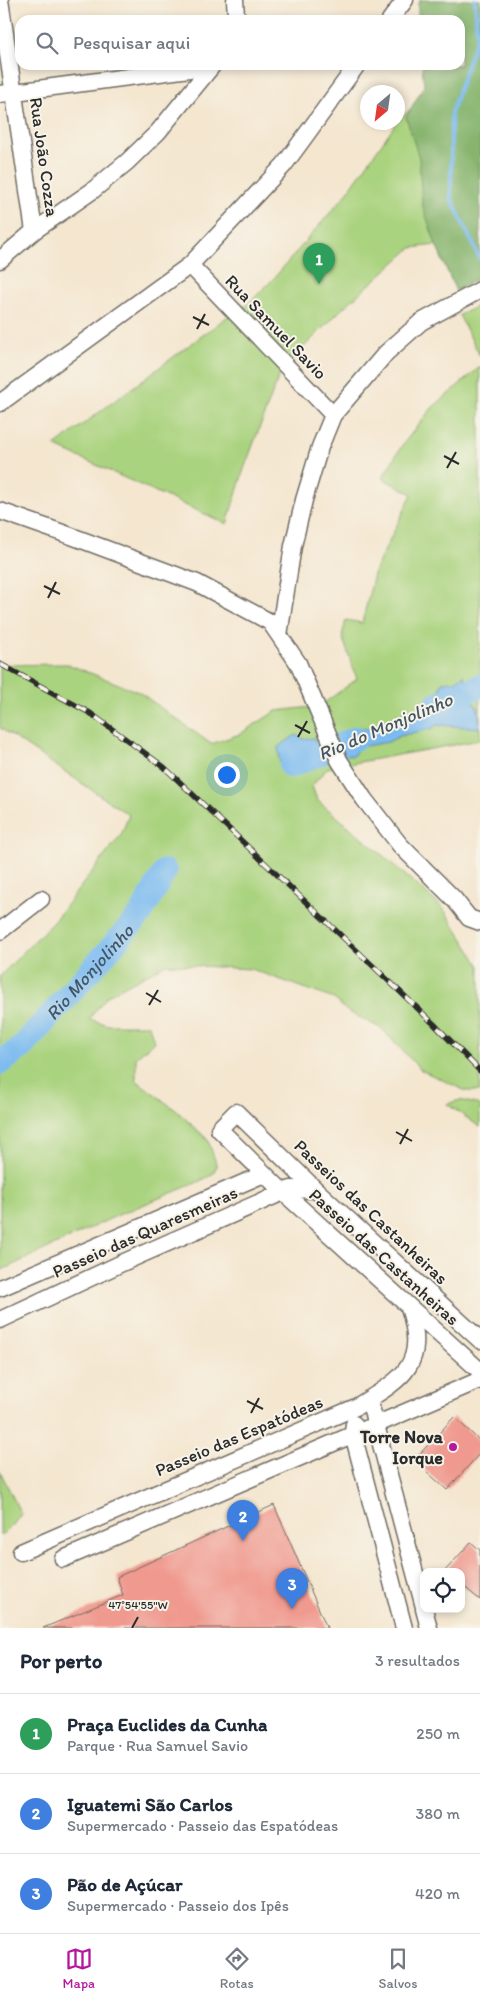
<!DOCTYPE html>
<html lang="pt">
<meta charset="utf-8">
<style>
:root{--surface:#fff;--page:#f2f2f3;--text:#1f2937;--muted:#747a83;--line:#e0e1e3;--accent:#b5179e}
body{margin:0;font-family:Itim,sans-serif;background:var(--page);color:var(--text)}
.controls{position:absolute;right:15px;bottom:15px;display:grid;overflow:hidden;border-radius:10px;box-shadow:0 2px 8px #0003}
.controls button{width:45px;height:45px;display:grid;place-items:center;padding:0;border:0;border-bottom:1px solid var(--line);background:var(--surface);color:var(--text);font:25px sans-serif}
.compass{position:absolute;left:360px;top:85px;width:45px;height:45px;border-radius:50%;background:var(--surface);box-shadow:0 2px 8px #0003;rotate:209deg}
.you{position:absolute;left:226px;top:774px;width:18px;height:18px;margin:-12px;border:4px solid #fff;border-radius:50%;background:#1a73e8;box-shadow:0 0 0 8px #1a73e833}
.badge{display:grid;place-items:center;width:32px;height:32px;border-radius:50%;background:var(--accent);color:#fff;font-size:16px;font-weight:700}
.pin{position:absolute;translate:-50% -41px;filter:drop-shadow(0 1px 2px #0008)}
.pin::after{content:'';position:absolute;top:26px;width:18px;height:15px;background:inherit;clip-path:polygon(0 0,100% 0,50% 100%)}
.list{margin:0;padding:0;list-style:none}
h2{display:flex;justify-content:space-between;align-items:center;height:65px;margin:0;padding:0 20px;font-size:21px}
h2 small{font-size:16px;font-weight:400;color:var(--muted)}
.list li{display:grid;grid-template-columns:32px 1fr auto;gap:15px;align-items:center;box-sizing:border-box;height:80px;padding:0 20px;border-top:1px solid var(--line)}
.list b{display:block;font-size:19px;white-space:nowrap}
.list p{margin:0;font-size:16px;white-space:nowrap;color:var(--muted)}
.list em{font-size:16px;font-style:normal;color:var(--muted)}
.icon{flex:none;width:28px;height:28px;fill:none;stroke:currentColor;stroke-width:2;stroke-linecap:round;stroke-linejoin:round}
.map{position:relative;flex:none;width:480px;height:1628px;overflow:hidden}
.search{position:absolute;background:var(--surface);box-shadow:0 2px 8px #0003;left:15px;right:15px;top:15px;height:55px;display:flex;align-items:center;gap:12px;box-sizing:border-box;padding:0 18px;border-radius:15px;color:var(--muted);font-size:19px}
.sheet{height:305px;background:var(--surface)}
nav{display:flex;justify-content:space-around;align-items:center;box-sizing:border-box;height:70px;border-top:1px solid var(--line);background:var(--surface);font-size:14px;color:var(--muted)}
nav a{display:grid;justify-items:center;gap:2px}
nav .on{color:var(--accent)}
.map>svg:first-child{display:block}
</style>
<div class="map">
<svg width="480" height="1628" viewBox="0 0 480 1628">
<rect width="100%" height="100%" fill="#f7f3e8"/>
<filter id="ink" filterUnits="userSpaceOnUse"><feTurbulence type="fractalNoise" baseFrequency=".02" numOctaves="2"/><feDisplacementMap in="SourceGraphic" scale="10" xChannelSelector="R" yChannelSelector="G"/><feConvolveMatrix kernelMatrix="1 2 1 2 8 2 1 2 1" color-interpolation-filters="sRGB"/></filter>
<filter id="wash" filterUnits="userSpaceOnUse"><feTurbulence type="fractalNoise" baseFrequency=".0096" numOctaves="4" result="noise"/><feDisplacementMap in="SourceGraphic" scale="20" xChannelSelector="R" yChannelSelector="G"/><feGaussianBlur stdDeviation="1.12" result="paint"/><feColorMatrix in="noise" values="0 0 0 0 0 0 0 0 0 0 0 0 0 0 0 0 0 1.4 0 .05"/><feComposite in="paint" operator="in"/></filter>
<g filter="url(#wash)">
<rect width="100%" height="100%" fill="#f4e6cf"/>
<!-- green -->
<path fill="#aad37f" stroke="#6a7f55" d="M455 65H460L480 277 456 291 436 245 411 248 344 307 293 358 278 378 244 469 227 524 54 446 227 317 247 305 275 277 347 193 396 123Z
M480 305V356L459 315Z
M480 367V740L327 768 312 786 317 800 373 847 443 908 480 966V1091H466L421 1070 382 1029 347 1011 334 999 251 969 166 964 108 995 89 1019 108 1025H149L154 1042 136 1057V1080L177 1111 208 1140 217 1166 212 1175 198 1182 116 1216 0 1271V976L53 922 121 835 129 815 0 728V665L67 664 139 692 211 744 240 734 276 711 320 706 357 679 342 636 346 620 362 623 375 570 412 494 382 478 403 444 432 408Z
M460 1100 480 1105V1127L447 1104Z
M0 1471 21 1514 13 1525 0 1536Z"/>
<!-- forest -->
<path fill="#87b56e" stroke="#59704c" d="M420 0H480V277L456 291 436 245 422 204 419 158 406 117 424 86 422 65H460V20H418V3Z"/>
<!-- water -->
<path fill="#7cbbf0" stroke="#54738e" d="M464 675 469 697 478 708 480 728 437 725 433 728 400 736 388 742 359 747 353 756 339 753 333 741 346 732 353 733 357 728H369L392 718H397L400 714C412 713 423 708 432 699L431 695 440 690 442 682 455 681Z
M296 735 303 739 314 738 318 749 308 755 302 765 289 772 280 765 278 747Z"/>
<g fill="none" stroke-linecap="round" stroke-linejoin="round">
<!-- stream -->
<path stroke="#7cbbf0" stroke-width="4" d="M475 0 477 37 451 113V198L480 259"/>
<!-- river -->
<g stroke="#7cbbf0" stroke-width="24">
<path d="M437 704 480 686"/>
<path d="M291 766 356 738"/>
<path id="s1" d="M0 1063 21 1048 141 914 165 871"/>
</g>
</g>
<g id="blocks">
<!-- building -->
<path fill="#f09a8f" d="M454 1417 480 1441V1453L447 1490 414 1460Z
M274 1505 327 1628H43L123 1595 117 1577Z
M471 1542 480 1550V1600L461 1584V1572H444Z"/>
</g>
</g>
<g filter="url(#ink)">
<use href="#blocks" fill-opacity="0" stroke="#716c64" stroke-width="1"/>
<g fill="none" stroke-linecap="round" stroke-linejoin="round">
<!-- minor casing -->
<g stroke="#716c64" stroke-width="19">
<path id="minor" d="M0 0 34 231
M235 0 236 16
M390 20 405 0
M0 94 212 66
M0 260 34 231 92 191 127 162 158 132 212 66
M190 265 333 415
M0 403 190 265 284 165 357 65
M0 511 74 537 197 583 270 622 298 663 339 760 364 799 400 845 454 899 469 918 480 922
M279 635 293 546 304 500 320 447 333 415 386 353 421 322 480 290
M0 931 41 899
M0 1288 264 1174
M0 1320 122 1263 283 1192 291 1189 316 1190
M480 1340 316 1190 236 1112 219 1129 283 1192 480 1371
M369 1399 424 1607
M354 1424 353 1434 404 1628
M21 1552 356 1407C402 1379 428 1366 409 1307
M63 1559 480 1380
M424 1609 429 1628"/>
</g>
<!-- minor -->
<use href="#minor" stroke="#fff" stroke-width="16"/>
<!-- rail casing -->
<g stroke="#2b2b2b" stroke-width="5.5">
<path id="rail" d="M0 664 90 713 164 767 434 1024 480 1071"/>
</g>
<!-- rail -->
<use href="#rail" stroke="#f7f3e8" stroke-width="4" stroke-dasharray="11" stroke-linecap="butt"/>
</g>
</g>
<!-- ticks -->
<path fill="none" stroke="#2b2b2b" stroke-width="2" d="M193 317 209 325M197 329 205 314M444 456 459 464M447 468 456 452M44 586 60 594M48 598 56 582M295 725 310 733M298 737 307 721M146 993 161 1002M149 1005 158 990M396 1132 412 1141M400 1144 408 1129M247 1401 263 1409M251 1413 259 1398M132 1628 138 1617"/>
<!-- markers -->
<circle fill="#b5179e" stroke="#f7f3e8" stroke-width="2" cx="453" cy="1447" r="5"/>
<g text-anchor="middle" stroke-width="4" stroke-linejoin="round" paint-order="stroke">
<!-- street labels -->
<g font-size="18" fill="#2b2b2b" stroke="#f7f3e8">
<text transform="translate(44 157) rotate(82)" y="6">Rua João Cozza</text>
<text transform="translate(276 327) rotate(46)" y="6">Rua Samuel Savio</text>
<text transform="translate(371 1212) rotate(43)" y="6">Passeios das Castanheiras</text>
<text transform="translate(145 1232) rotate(-24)" y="6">Passeio das Quaresmeiras</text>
<text transform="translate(384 1257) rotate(42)" y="6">Passeio das Castanheiras</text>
<text transform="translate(239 1436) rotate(-23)" y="6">Passeio das Espatódeas</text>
</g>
<!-- poi labels -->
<g font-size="18" font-weight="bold" fill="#2b2b2b" stroke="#f7f3e8" text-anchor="end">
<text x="443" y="1443">Torre Nova<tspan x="443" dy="21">Iorque</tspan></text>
</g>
<!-- water labels -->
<g font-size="19" font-style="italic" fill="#435666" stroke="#f7f3e8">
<text transform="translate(385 726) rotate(-23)" y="7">Rio do Monjolinho</text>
<text dy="7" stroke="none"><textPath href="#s1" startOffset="128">Rio Monjolinho</textPath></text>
</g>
</g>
<g font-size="12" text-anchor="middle" fill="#2b2b2b" stroke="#f7f3e8" stroke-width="4" stroke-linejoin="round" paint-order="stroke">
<text x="138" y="1609">47°54'55"W</text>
</g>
</svg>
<div class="controls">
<button><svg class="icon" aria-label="locate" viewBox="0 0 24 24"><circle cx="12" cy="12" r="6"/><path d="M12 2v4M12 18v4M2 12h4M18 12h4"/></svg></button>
</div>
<svg class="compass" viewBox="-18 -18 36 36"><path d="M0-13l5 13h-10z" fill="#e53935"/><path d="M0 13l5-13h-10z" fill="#747a83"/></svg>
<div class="you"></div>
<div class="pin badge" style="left:319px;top:284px;background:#2e9e5b">1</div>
<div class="pin badge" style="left:243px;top:1541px;background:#3f7fe0">2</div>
<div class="pin badge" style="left:292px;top:1609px;background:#3f7fe0">3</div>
<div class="search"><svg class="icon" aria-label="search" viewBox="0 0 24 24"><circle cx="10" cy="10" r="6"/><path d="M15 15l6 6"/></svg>Pesquisar aqui</div>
</div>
<section class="sheet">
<h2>Por perto<small>3 resultados</small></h2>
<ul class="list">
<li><span class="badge" style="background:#2e9e5b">1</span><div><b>Praça Euclides da Cunha</b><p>Parque · Rua Samuel Savio</p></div><em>250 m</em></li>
<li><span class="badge" style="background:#3f7fe0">2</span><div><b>Iguatemi São Carlos</b><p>Supermercado · Passeio das Espatódeas</p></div><em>380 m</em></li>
<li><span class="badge" style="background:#3f7fe0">3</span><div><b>Pão de Açúcar</b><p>Supermercado · Passeio dos Ipês</p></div><em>420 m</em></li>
</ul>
</section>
<nav>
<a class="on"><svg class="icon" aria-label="map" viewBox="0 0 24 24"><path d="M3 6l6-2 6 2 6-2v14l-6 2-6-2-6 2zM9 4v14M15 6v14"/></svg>Mapa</a>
<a><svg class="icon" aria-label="directions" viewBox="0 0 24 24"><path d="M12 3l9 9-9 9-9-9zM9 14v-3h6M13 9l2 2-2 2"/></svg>Rotas</a>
<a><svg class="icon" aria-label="saved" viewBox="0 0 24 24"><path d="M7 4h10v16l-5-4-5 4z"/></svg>Salvos</a>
</nav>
